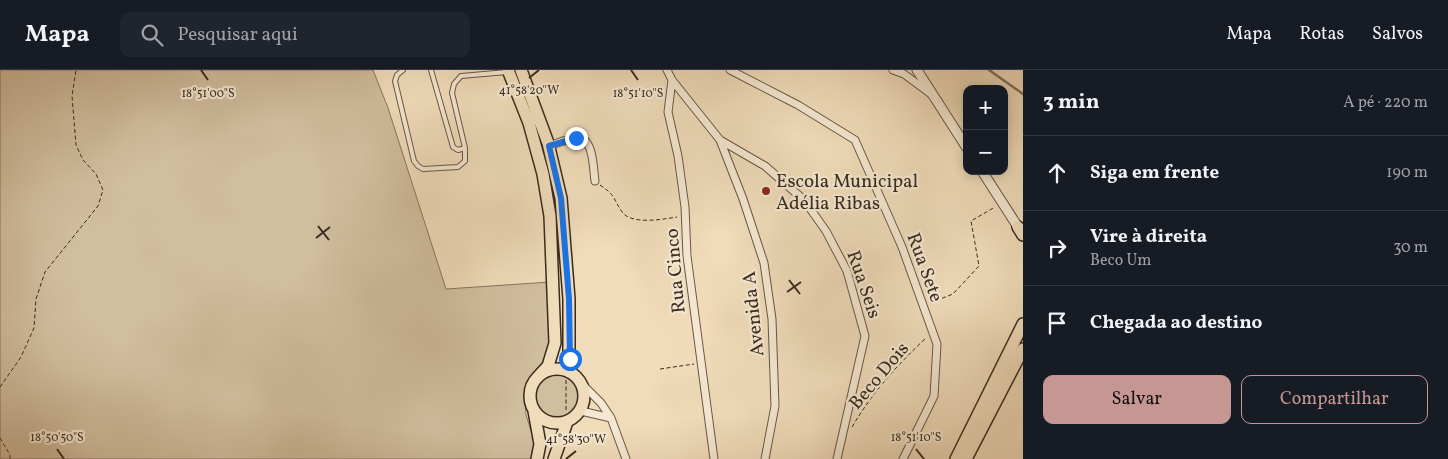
<!DOCTYPE html>
<html lang="pt">
<meta charset="utf-8">
<style>
:root{--surface:#171b24;--page:#20242c;--text:#f1f3f6;--muted:#9ea1a6;--line:#363941;--accent:#c59692}
body{margin:0;font-family:Vollkorn,serif;background:var(--page);color:var(--text)}
.controls{position:absolute;right:15px;top:15px;display:grid;overflow:hidden;border-radius:10px;box-shadow:0 2px 12px #0003}
.controls button{width:45px;height:45px;display:grid;place-items:center;padding:0;border:0;border-bottom:1px solid var(--line);background:var(--surface);color:var(--text);font:25px sans-serif}
.stop{position:absolute;width:15px;height:15px;margin:-11px;border:4px solid #1a73e8;border-radius:50%;background:#fff}
.stop.end{background:#1a73e8;border-color:#fff;box-shadow:0 1px 5px #0008}
.list{margin:0;padding:0;list-style:none}
h2{display:flex;justify-content:space-between;align-items:center;height:65px;margin:0;padding:0 20px;font-size:21px}
h2 small{font-size:16px;font-weight:400;color:var(--muted)}
.list li{display:grid;grid-template-columns:32px 1fr auto;gap:15px;align-items:center;box-sizing:border-box;height:75px;padding:0 20px;border-top:1px solid var(--line)}
.list b{display:block;font-size:19px;white-space:nowrap}
.list p{margin:0;font-size:16px;white-space:nowrap;color:var(--muted)}
.list em{font-size:16px;font-style:normal;color:var(--muted)}
.actions{display:flex;gap:10px;padding:15px 20px}
.actions a{flex:1;padding:11px 0;border:1px solid var(--accent);border-radius:10px;text-align:center;font-size:18px;color:var(--accent)}
.actions .main{background:var(--accent);color:#111}
.icon{flex:none;width:28px;height:28px;fill:none;stroke:currentColor;stroke-width:2;stroke-linecap:round;stroke-linejoin:round}
.map{position:relative;flex:none;width:1023px;height:389px;overflow:hidden}
header{display:flex;align-items:center;gap:30px;box-sizing:border-box;height:70px;padding:0 25px;background:var(--surface);border-bottom:1px solid var(--line)}
header strong{font-size:24px}
nav{display:flex;gap:28px;margin-inline-start:auto;font-size:18px}
.search{width:350px;height:45px;background:var(--page);display:flex;align-items:center;gap:12px;box-sizing:border-box;padding:0 18px;border-radius:10px;color:var(--muted);font-size:19px}
main{display:flex}
aside{flex:1;background:var(--surface)}
.map>svg:first-child{display:block}
</style>
<header>
<strong>Mapa</strong>
<div class="search"><svg class="icon" aria-label="search" viewBox="0 0 24 24"><circle cx="10" cy="10" r="6"/><path d="M15 15l6 6"/></svg>Pesquisar aqui</div>
<nav><a>Mapa</a><a>Rotas</a><a>Salvos</a></nav>
</header>
<main>
<div class="map">
<svg width="1023" height="389" viewBox="0 0 1023 389">
<rect width="100%" height="100%" fill="#f0dcba"/>
<filter id="stains"><feTurbulence type="fractalNoise" baseFrequency=".004" numOctaves="4"/><feColorMatrix values="0 0 0 0 .2 0 0 0 0 .09 0 0 0 0 .02 0 0 0 .5 -.17"/></filter>
<radialGradient id="worn" r=".72"><stop offset=".6" stop-color="#630" stop-opacity="0"/><stop offset="1" stop-color="#630" stop-opacity=".3"/></radialGradient>
<!-- green -->
<path fill="#d1be9f" stroke="#85745e" d="M0 0H373L388 38 446 219 550 212 551 278 539 303 528 314 525 328 526 345 536 376 535 389H0Z
M533 327a23 23 0 1 1 46 0a23 23 0 1 1-46 0Z"/>
<g fill="none" stroke-linecap="round" stroke-linejoin="round">
<!-- stream -->
<path stroke="#82715c" stroke-width="2.5" d="M989 0 1023 24"/>
<!-- service casing -->
<g stroke="#675745" stroke-width="6">
<path id="service" d="M403 0 397 5 395 11 414 91 418 96 423 99 458 97 465 91V78
M431 0 453 77 458 80 465 78 452 23 454 14 461 6 507 2"/>
</g>
<!-- minor casing -->
<g stroke="#675745" stroke-width="9">
<path id="minor" d="M667 0 672 10 720 70 743 129 764 193 772 249 775 336 765 389
M730 0 798 35 855 70 902 177 937 274 934 326 903 389
M893 0 904 4 931 24
M672 10 668 42 678 86 685 137 687 186 714 389
M720 70 765 96 804 130 826 161 847 201 865 266 837 389
M549 76C558 73 567 69 576 68 594 66 593 98 595 111
M582 314 601 333 611 348 626 389
M581 341 611 348"/>
</g>
<!-- tertiary casing -->
<g stroke="#675745" stroke-width="11">
<path id="tertiary" d="M917 0 967 78
M982 101 1018 157"/>
</g>
<!-- primary casing -->
<g stroke="#392b1e" stroke-width="14">
<path id="primary" d="M508 0 529 53 543 104 550 146 555 273 548 296 537 308
M521 0 548 73 561 128 569 229V302
M530 326a27 27 0 1 1 54 0a27 27 0 1 1-54 0Z
M534 341 540 374 537 389
M554 389 567 352"/>
</g>
<!-- trunk casing -->
<g stroke="#392b1e" stroke-width="14">
<path id="trunk" d="M1018 157 1023 165
M956 389 1023 254
M966 389 1023 279"/>
</g>
<!-- path -->
<path stroke="#392b1e" stroke-width="1" stroke-dasharray="4 2.5" stroke-linecap="butt" d="M600 115C617 126 613 130 623 143 633 155 664 149 677 147
M930 233 953 224 979 196 971 151 995 137
M660 299 694 294
M566 310V341
M0 317 21 287 34 258 36 229 45 202 98 136 103 120 96 104 83 90 76 75 72 26 76 0
M852 357C872 323 898 294 926 268
M0 368 10 385V389"/>
<!-- service -->
<use href="#service" stroke="#f5e8d2" stroke-width="4"/>
<!-- minor -->
<use href="#minor" stroke="#f5e8d2" stroke-width="7"/>
<!-- tertiary -->
<use href="#tertiary" stroke="#f5e8d2" stroke-width="9"/>
<!-- primary -->
<use href="#primary" stroke="#f0dcba" stroke-width="11"/>
<!-- trunk -->
<use href="#trunk" stroke="#f0dcba" stroke-width="11"/>
</g>
<g fill="none" stroke-linecap="round" stroke-linejoin="round">
<!-- route -->
<path stroke="#1a73e8" stroke-width="6" d="M570 289 569 229 561 128 549 76 576 68"/>
</g>
<!-- ticks -->
<path fill="none" stroke="#392b1e" stroke-width="2" d="M201 0 208 10M631 0 638 10M529 8 539 0M318 156 329 170M316 168 330 157M789 210 800 224M787 222 801 212M57 379 64 389M916 379 924 389M566 389 576 381"/>
<!-- markers -->
<circle fill="#8f2418" stroke="#f5e8d2" stroke-width="2" cx="766" cy="121" r="5"/>
<g text-anchor="middle" stroke-width="4.5" stroke-linejoin="round" paint-order="stroke">
<!-- poi labels -->
<g font-size="19" fill="#392b1e" stroke="#f5e8d2" text-anchor="start">
<text x="776" y="117">Escola Municipal<tspan x="776" dy="22">Adélia Ribas</tspan></text>
</g>
<!-- street labels -->
<g font-size="19" fill="#392b1e" stroke="#f5e8d2">
<text transform="translate(926 197) rotate(70)" y="7">Rua Sete</text>
<text transform="translate(674 201) rotate(-95)" y="7">Rua Cinco</text>
<text transform="translate(865 214) rotate(71)" y="7">Rua Seis</text>
<text transform="translate(752 244) rotate(-96)" y="7">Avenida A</text>
<text transform="translate(878 305) rotate(-50)" y="7">Beco Dois</text>
</g>
</g>
<g font-size="12" text-anchor="middle" fill="#392b1e" stroke="#f5e8d2" stroke-width="4.5" stroke-linejoin="round" paint-order="stroke">
<text x="529" y="24">41°58'20"W</text>
<text x="208" y="27">18°51'00"S</text>
<text x="638" y="27">18°51'10"S</text>
<text x="57" y="371">18°50'50"S</text>
<text x="916" y="371">18°51'10"S</text>
<text x="576" y="373">41°58'30"W</text>
</g>
<rect width="100%" height="100%" filter="url(#stains)"/>
<rect width="100%" height="100%" fill="url(#worn)"/>
</svg>
<div class="controls">
<button>+</button>
<button>−</button>
</div>
<div class="stop" style="left:570px;top:289px"></div>
<div class="stop end" style="left:576px;top:68px"></div>
</div>
<aside>
<h2>3 min<small>A pé · 220 m</small></h2>
<ul class="list">
<li><svg class="icon" aria-label="ahead" viewBox="0 0 24 24"><path d="M12 20V5M6 11l6-6 6 6"/></svg><div><b>Siga em frente</b></div><em>190 m</em></li>
<li><svg class="icon" aria-label="right" viewBox="0 0 24 24"><path d="M7 20v-9h11M14 6l5 5-5 5"/></svg><div><b>Vire à direita</b><p>Beco Um</p></div><em>30 m</em></li>
<li><svg class="icon" aria-label="arrive" viewBox="0 0 24 24"><path d="M6 21V4h12l-3 4 3 4H6"/></svg><div><b>Chegada ao destino</b></div></li>
</ul>
<div class="actions"><a class="main">Salvar</a><a>Compartilhar</a></div>
</aside>
</main>
